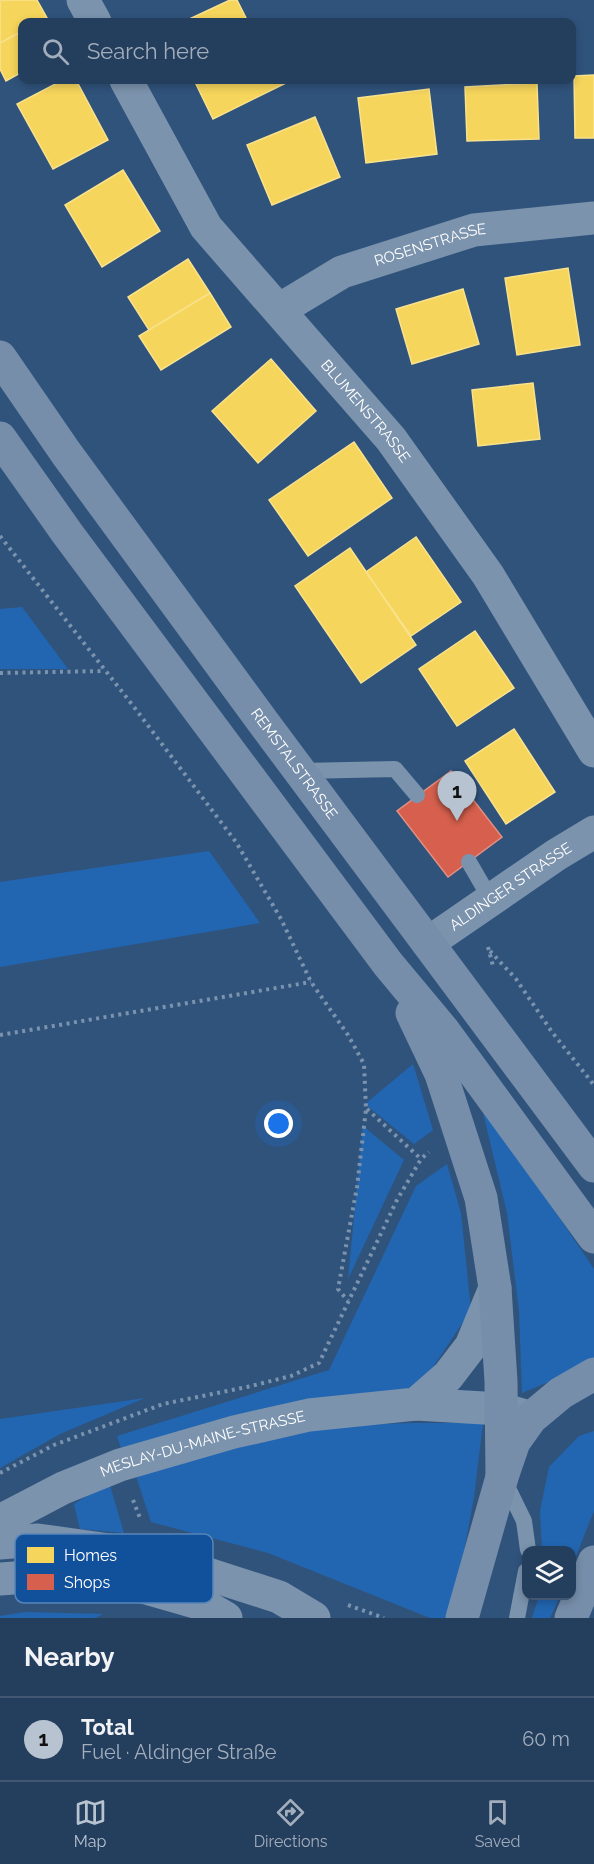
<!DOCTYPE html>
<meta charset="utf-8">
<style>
:root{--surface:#243e5d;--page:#2c4563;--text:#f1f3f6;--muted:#a3aebc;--line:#415772;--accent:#b7c3d1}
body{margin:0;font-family:Raleway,sans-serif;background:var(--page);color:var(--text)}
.controls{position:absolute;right:18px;bottom:18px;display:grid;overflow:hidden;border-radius:12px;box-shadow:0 3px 9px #0003}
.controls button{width:54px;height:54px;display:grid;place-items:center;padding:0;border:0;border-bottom:2px solid var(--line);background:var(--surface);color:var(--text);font:30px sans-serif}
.you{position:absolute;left:279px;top:1124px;width:21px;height:21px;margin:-15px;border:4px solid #fff;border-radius:50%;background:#1a73e8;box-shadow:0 0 0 9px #1a73e833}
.badge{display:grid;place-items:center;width:39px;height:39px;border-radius:50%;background:var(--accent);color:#111;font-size:20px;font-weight:700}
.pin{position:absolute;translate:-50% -50px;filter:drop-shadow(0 2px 3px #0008)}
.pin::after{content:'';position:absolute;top:32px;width:21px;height:18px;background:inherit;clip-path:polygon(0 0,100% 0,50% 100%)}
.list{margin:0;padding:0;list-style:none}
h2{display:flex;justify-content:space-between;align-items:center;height:78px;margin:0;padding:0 24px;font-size:26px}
h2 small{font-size:20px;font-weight:400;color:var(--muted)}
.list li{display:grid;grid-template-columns:39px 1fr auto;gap:18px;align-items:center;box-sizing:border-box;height:84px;padding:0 24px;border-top:2px solid var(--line)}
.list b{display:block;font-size:22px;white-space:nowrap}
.list p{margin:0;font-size:20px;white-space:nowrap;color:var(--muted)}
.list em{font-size:20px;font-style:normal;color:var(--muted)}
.icon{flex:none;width:33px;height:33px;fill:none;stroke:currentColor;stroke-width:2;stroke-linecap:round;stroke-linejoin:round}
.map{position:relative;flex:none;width:594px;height:1618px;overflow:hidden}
.search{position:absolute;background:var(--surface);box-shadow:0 3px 9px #0003;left:18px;right:18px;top:18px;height:66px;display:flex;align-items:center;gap:15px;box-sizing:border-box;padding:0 21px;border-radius:12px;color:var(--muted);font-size:22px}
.sheet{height:162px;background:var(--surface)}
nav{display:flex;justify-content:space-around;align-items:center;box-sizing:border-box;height:84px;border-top:2px solid var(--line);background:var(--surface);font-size:16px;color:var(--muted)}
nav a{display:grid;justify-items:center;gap:3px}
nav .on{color:var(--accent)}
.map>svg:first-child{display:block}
</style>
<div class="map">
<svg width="594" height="1618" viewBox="0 0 594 1618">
<rect width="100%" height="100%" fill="#30537c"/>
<!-- green -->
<path fill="#2266b1" d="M22 607 68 669H0V609Z
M209 851 260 923 0 967V882Z
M413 1064 433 1130 414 1144 365 1104Z
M480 1100 594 1269V1363L522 1393 519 1311 507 1213Z
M363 1126 404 1160 348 1279Z
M447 1164 461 1213 471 1310 414 1396 123 1454 117 1436 329 1370 416 1186Z
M145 1398 60 1434 0 1468V1419Z
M412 1423H483L474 1497 462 1563 446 1618H430L268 1553 151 1522 135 1473 290 1432 353 1425Z
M594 1431V1511L572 1566V1550H542L540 1511 549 1467 579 1436Z
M109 1482 124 1533 80 1529 74 1504Z
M539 1596H560L550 1618H532Z
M25 1612 103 1614 95 1618H0V1616Z"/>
<!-- homes -->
<path fill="#f6d55c" stroke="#f9e28d" stroke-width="1.5" d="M3 0H37L47 18 38 22H22V31L0 43V1Z
M230 0H237L248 22H183Z
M22 31V72L6 81 0 69V43Z
M594 75V138H575L574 76Z
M63 80H76L108 140 53 169 17 104Z
M194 80H292L213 119Z
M537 83 539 139 467 141 465 87Z
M429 89 437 154 366 163 358 98Z
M315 117 340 177 272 205 247 145Z
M123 170 160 231 102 267 65 205Z
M188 259 210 293 149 330 128 297Z
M568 268 580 345 517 355 505 278Z
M463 289 479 344 412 364 396 309Z
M210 293 231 327 161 370 139 336Z
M271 359 316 411 258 463 212 411Z
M533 383 540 439 478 446 472 390Z
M354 442 392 498 308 556 269 500Z
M416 537 461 602 411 636 366 572Z
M350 548 416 645 361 683 295 586Z
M475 631 514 688 457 726 419 669Z
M514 729 555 792 506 824 465 761Z"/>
<!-- shops -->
<path fill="#d6604d" stroke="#e29082" stroke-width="1.5" d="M451 771 502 837 448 877 397 811Z"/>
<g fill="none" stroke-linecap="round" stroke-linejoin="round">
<!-- path -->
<path stroke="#7b93ad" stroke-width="4" stroke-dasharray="3 4.5" stroke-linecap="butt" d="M0 536 134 707 236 842 281 919 311 982 348 1035 364 1064 366 1109 357 1187 338 1289 348 1301
M0 673 105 671
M488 947 493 966
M490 951 516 979 552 1032 594 1085
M0 1035 311 982
M367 1109 421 1159
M0 1473 54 1445 163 1404 247 1387 291 1376 319 1363 397 1200 421 1159 429 1152
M133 1500 140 1518
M348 1605 384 1618"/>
<!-- lane -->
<path stroke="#7b93ad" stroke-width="16" d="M301 771 395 769 417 795
M469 862 491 900
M504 1480 524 1521 528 1550
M517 1618 526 1571"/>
<!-- street -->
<g stroke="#7b93ad" stroke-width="33">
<path d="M83 0 95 22"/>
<path id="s1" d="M126 80 206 227 391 439 488 575 594 751"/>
<path id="s2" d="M279 310 342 272 474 230 594 218"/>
<path id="s3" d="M428 943 556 855 594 832"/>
<path d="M416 1404 501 1409 529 1417"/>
<path id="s4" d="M0 1521 63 1488 120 1465 234 1432 309 1415 416 1404 448 1376 471 1346 495 1288"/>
<path d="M0 1543 38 1540 152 1556 279 1597 314 1618"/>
<path d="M0 1579 40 1576 111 1578 202 1604 226 1618"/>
</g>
<!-- secondary -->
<g stroke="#768eaa" stroke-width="33">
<path id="s5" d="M0 357 66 453 263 722 594 1166"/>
<path d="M0 438 67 533 388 964 443 1030 594 1237"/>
<path d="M412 1013 441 1074 481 1198 495 1288 501 1381 502 1477"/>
<path d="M462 1618 502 1477 514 1442 531 1418 561 1393 594 1374"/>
<path d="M571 1618 594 1562"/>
</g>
</g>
<g text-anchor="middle" stroke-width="6" stroke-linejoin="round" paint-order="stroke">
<!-- street labels -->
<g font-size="15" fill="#fff" stroke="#11519b">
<text dy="5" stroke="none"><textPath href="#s2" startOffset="166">ROSENSTRASSE</textPath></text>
<text dy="5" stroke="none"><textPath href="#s1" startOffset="411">BLUMENSTRASSE</textPath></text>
<text dy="5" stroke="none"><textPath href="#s5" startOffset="502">REMSTALSTRASSE</textPath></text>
<text dy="5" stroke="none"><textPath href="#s3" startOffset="100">ALDINGER STRASSE</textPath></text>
<text dy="5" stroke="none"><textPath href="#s4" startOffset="218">MESLAY-DU-MAINE-STRASSE</textPath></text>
</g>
</g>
<!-- legend -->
<rect x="15" y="1534" width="198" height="69" rx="9" fill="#11519b" stroke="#5885b9" stroke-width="1.5"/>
<rect x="27" y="1547" width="27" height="16" fill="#f6d55c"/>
<rect x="27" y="1574" width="27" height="16" fill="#d6604d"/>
<g font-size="16" fill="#fff">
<text x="64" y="1561">Homes</text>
<text x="64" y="1588">Shops</text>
</g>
</svg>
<div class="controls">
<button><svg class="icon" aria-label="layers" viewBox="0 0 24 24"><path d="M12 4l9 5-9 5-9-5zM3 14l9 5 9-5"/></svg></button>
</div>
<div class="you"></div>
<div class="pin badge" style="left:457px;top:821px">1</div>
<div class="search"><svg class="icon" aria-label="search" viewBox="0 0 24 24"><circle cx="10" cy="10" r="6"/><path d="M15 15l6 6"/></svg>Search here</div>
</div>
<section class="sheet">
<h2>Nearby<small></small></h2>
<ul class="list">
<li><span class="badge">1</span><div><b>Total</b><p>Fuel · Aldinger Straße</p></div><em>60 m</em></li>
</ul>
</section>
<nav>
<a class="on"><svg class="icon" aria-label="map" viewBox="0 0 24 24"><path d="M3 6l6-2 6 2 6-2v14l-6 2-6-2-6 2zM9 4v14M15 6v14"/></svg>Map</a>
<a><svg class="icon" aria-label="directions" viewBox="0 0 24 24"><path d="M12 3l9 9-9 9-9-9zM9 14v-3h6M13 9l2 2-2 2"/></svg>Directions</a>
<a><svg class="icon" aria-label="saved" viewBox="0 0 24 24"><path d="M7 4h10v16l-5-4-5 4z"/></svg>Saved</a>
</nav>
